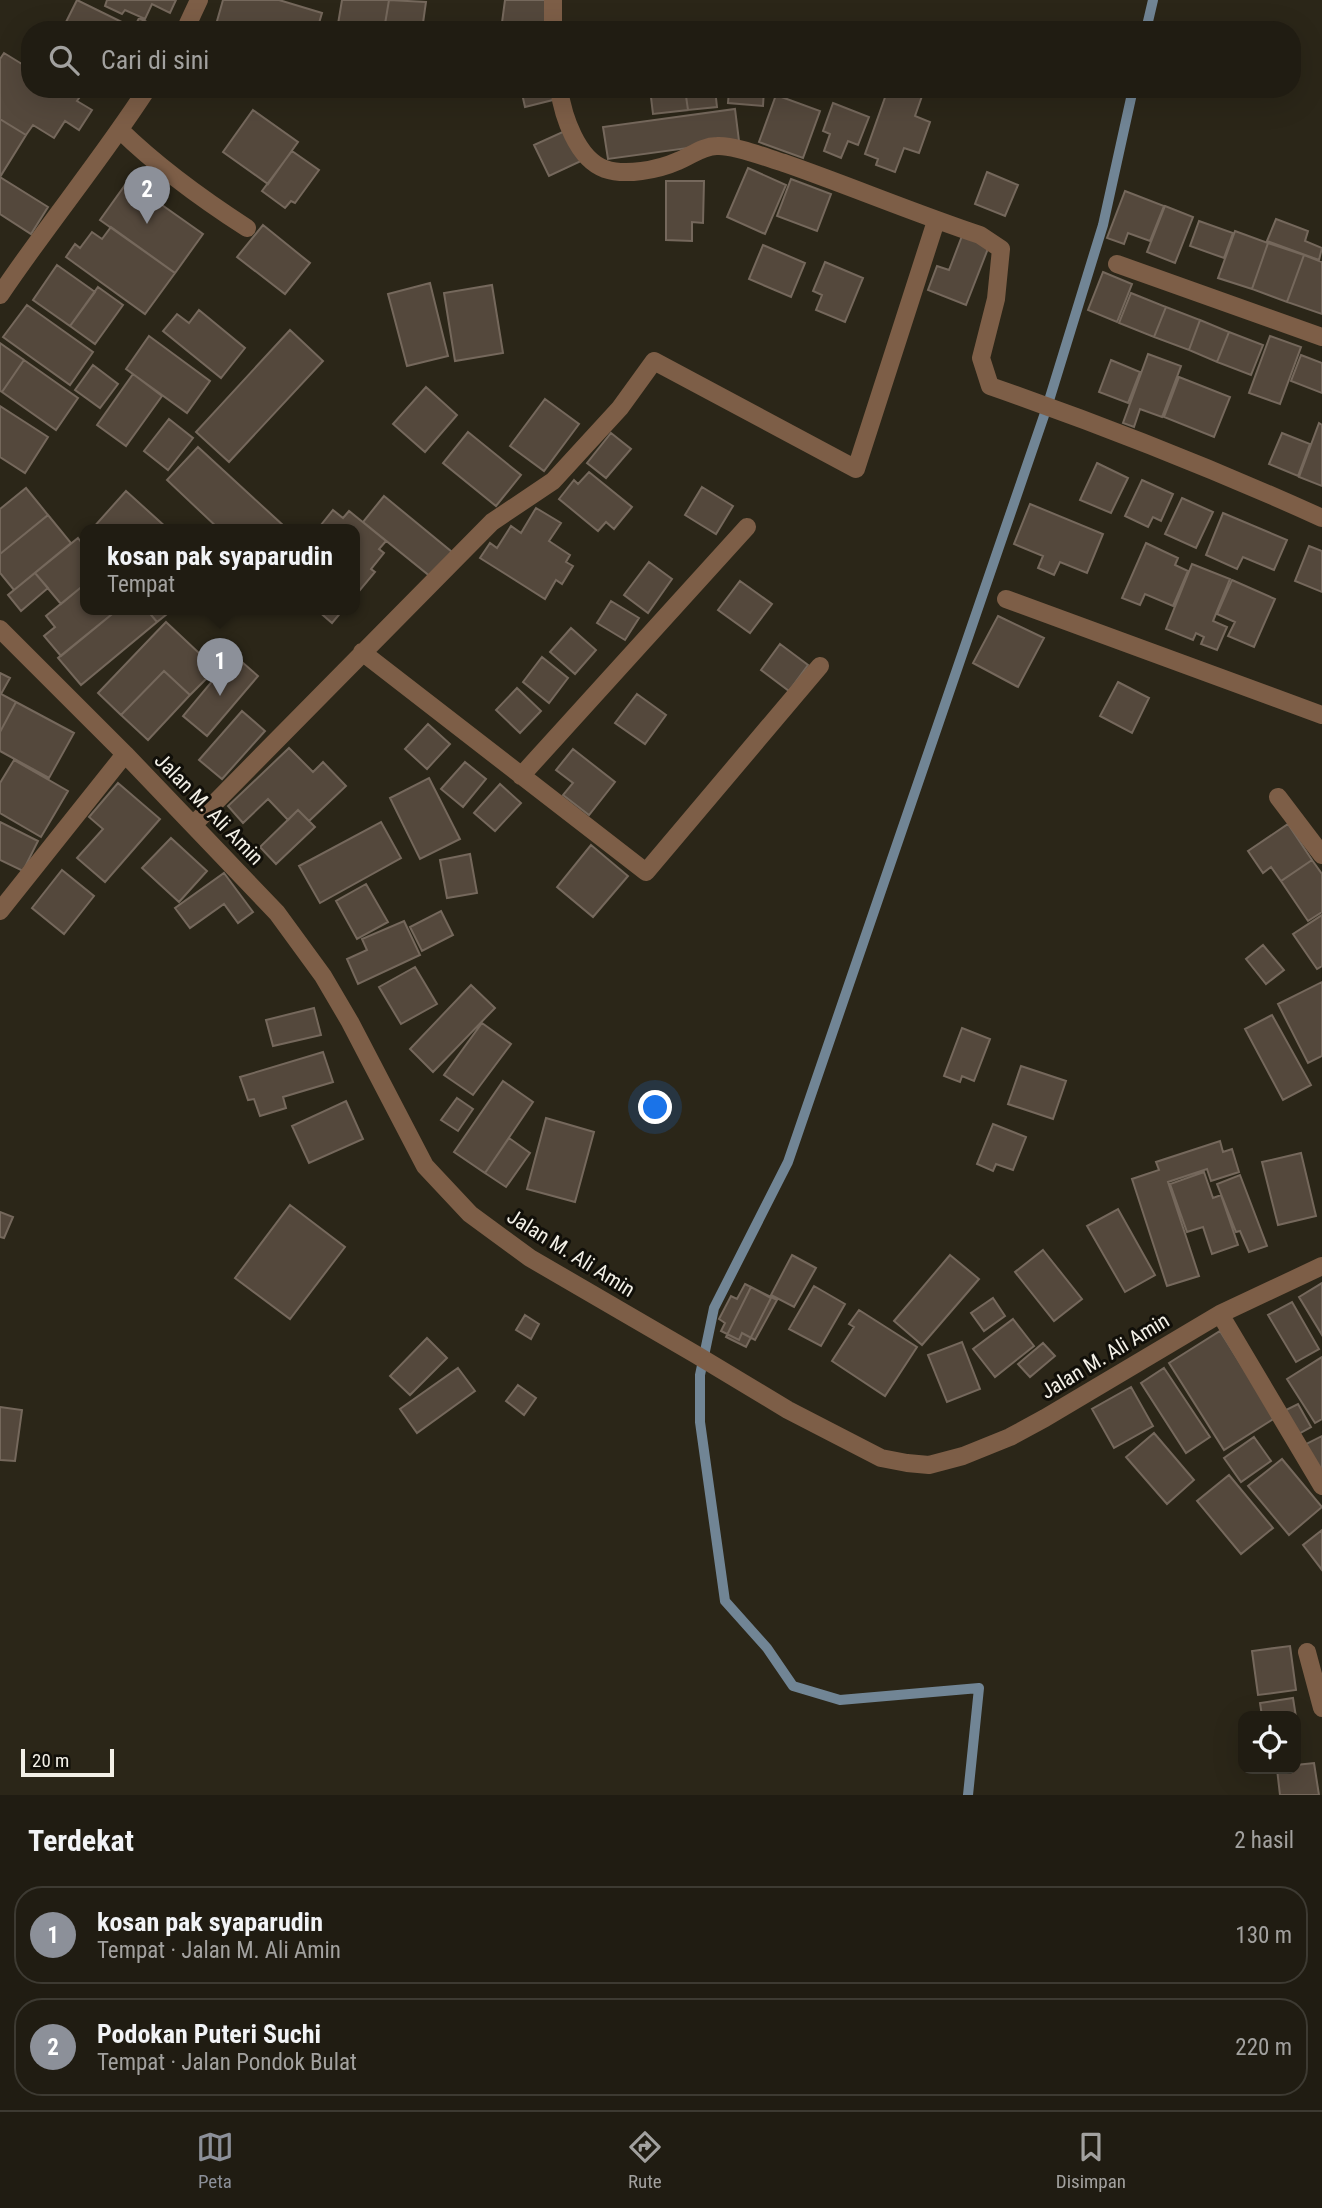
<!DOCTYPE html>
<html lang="id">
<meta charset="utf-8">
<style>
:root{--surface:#201c12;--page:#2d2920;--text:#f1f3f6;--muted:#a2a19f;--line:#3d3a32;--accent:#8c9099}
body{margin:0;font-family:"Roboto Condensed",sans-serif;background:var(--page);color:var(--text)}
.controls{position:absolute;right:21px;bottom:21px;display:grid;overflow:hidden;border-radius:14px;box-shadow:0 7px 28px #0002}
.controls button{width:63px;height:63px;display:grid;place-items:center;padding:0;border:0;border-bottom:2px solid var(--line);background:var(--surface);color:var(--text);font:35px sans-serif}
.scale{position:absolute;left:21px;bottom:18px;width:93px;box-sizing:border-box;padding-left:7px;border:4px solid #f3f0e7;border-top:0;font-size:19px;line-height:24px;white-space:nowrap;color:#f3f0e7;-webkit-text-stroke:5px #110f09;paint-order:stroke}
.you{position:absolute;left:656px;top:1108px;width:24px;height:24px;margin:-18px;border:5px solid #fff;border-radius:50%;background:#1a73e8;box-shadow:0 0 0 10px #1a73e833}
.badge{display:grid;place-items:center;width:46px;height:46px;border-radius:50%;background:var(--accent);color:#fff;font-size:23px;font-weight:700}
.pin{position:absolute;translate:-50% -58px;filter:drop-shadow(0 2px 4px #0008)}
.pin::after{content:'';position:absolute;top:37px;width:24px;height:21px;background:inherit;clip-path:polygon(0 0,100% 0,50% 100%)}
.popup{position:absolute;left:80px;top:524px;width:280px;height:91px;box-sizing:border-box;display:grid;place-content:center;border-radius:14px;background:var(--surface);filter:drop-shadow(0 2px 5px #0005);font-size:23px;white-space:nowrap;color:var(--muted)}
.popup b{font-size:26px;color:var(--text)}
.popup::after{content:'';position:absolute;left:50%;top:100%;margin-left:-14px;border:14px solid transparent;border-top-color:var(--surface)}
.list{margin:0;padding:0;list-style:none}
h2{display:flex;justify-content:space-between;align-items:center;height:91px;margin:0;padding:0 28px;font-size:30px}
h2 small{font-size:23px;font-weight:400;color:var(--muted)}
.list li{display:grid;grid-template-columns:46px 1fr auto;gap:21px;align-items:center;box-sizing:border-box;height:98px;margin:0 14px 14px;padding:0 14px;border:2px solid var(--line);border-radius:28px}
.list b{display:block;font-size:26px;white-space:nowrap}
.list p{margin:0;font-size:23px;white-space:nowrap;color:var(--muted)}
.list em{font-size:23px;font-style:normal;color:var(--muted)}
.icon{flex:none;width:38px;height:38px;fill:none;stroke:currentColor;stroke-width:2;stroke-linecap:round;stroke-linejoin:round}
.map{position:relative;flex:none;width:1322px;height:1795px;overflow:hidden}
.search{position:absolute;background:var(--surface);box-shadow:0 7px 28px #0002;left:21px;right:21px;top:21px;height:77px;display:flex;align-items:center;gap:18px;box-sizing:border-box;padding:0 24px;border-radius:28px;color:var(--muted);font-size:26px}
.sheet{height:315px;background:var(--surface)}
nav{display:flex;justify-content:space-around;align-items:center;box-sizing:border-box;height:98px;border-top:2px solid var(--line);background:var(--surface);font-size:19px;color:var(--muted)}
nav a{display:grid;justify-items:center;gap:4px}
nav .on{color:var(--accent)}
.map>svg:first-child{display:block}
</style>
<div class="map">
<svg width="1322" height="1795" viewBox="0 0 1322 1795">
<rect width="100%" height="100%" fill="#2b2618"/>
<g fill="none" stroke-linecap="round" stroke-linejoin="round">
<!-- stream -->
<path stroke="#718595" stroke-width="10" d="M1146 30 1153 0
M968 1795 979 1688 840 1700 793 1686 767 1648 725 1601 700 1422V1375L714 1308 788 1162 1047 407 1103 225 1133 89"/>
</g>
<!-- building -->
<path fill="#54483c" stroke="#75685c" stroke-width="2" d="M77 0 134 28 133 30H72L64 26Z
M107 0H176L170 13 152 4 145 19 125 10 122 14 105 6Z
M223 0H279L322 13 317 30H223L215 28Z
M342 0H389L384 30H337Z
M389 0 426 2 422 30H384Z
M505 0H550L546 30H501Z
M139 18 162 30H133Z
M751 23V30H708V26Z
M4 53 30 69V89H75L82 94 77 101 92 110 79 130 65 121 54 138 33 125 26 135 0 119V59Z
M521 89H554L557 99 525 107Z
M650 89H685L688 110 653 114Z
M685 89H715L717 107 688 110Z
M729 89H764L763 106 728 103Z
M888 89H904L922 96 915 116 930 122 919 153 904 148 895 172 876 165 878 159 865 154Z
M776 95 820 111 803 158 759 142Z
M833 103 869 117 858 145 848 141 841 158 824 151 830 134 823 131Z
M735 109 739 141 608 159 603 127Z
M253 110 298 142 268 184 223 152Z
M0 119 26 135 0 177Z
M567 130 581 161 549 176 534 145Z
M292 151 319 170 295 203 291 201 285 208 262 191Z
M748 168 786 185 765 234 727 217Z
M987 172 1018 185 1005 216 975 204Z
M0 177 48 207 31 234 0 214Z
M791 179 831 194 817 231 777 216Z
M128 181 203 234 175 273 100 220Z
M666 181H704L703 223 692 222V241L666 240Z
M1125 191 1164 206 1150 241 1128 233 1124 244 1107 238Z
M1165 206 1193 217 1175 263 1147 252Z
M1276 219 1308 231 1305 241 1322 248 1319 260 1267 241Z
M1199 221 1233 233 1224 258 1190 246Z
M263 225 310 263 285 294 237 257Z
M111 227 175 273 145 314 66 257 75 244 80 248 92 232 102 239Z
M1235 231 1268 243 1252 289 1218 278Z
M962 236 989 246 966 305 928 290 937 266 949 270Z
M1268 243 1304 255 1287 302 1252 289Z
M763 245 805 263 791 297 749 279Z
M1304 255 1322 262V314L1287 302Z
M825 262 863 278 845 322 816 310 822 295 813 291Z
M57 265 95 292 70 326 33 300Z
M1103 272 1132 284 1117 322 1088 310Z
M430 283 448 356 407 366 388 294Z
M492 285 503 353 455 361 444 293Z
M98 287 123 305 95 344 70 326Z
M1131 293 1166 307 1154 337 1119 323Z
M27 305 93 352 70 385 3 337Z
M1166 307 1200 320 1189 350 1154 337Z
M199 310 245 348 221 378 163 331 177 314 189 323Z
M1200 320 1229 332 1217 362 1189 350Z
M290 330 323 361 229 462 196 432Z
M1229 332 1263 345 1251 375 1217 362Z
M149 336 210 381 187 413 126 369Z
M1270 336 1301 347 1280 404 1249 393Z
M0 343 24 360 2 392 0 391Z
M1148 354 1181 366 1162 417 1140 409 1134 427 1123 423Z
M1301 355 1322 363V393L1291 381Z
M24 360 78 398 56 430 2 392Z
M1111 360 1140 372 1128 403 1099 392Z
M93 365 118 384 100 408 75 390Z
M133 374 162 396 126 446 97 425Z
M1179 377 1230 397 1214 437 1164 417Z
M426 387 457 415 425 452 393 424Z
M545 399 579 424 544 471 510 446Z
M0 406 48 437 25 473 0 457Z
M169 419 193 438 168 470 144 451Z
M1319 423 1322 425V486L1299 477Z
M468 432 521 475 496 506 443 463Z
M611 433 631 449 606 478 587 463Z
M1282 433 1310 444 1298 476 1269 464Z
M198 447 285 527 283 530H220L167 480Z
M1097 463 1128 478 1111 513 1080 500Z
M589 472 632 507 614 529 606 522 598 531 559 499 574 480 578 484Z
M1142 480 1173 494 1161 521 1153 517 1148 527 1125 516Z
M702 487 733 506 716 534 685 515Z
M26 488 48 515 0 554V509Z
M126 491 168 529V530L92 529Z
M384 496 452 552 431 577 363 522Z
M1182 498 1213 512 1196 548 1165 534Z
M1030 504 1103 534 1087 573 1060 562 1054 575 1038 568 1043 556 1014 544Z
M536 508 561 523 549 541 570 555 566 562 573 566 562 584 556 580 545 599 480 558 490 543 497 548 511 526 521 533Z
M333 510 343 518 349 511 386 541 379 549 384 553 371 569 375 572 355 596V530H317Z
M1223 513 1287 540 1274 570 1243 557 1237 569 1206 555Z
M48 515 71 543 14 590 0 573V554Z
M78 538 85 547V584L61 604 35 573Z
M1146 543 1178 558 1175 565 1188 571 1173 606 1145 594 1140 605 1122 598Z
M1309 546 1322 551V592L1295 581Z
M649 562 672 579 648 613 624 595Z
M1192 564 1230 579 1213 621 1227 627 1217 650 1201 644 1204 637 1196 633 1193 640 1166 629Z
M35 573 48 588 21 611 8 595Z
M1232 580 1275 599 1254 647 1228 636 1235 622 1217 614Z
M740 581 772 604 750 633 718 610Z
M85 584V610L116 611 61 656 44 636 55 627 46 616Z
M611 601 639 618 625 640 597 623Z
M147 610 157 622 81 685 58 658 117 610Z
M147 610H172L157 622Z
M317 610H343L332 623Z
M998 616 1044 638 1018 687 973 663Z
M166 622 216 669 190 695 164 671 121 715 98 693Z
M571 628 596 650 575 674 550 652Z
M780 644 808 665 789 691 761 670Z
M234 655 258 676 207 736 183 716Z
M542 657 568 678 549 703 523 682Z
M164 671 190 695 148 740 121 715Z
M0 673 10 678 1 694 16 702 0 732Z
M1118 682 1149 698 1132 733 1100 716Z
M517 688 541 711 520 733 496 710Z
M637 694 666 715 645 744 615 723Z
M16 702 74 733 49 778 0 751V732Z
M242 711 265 731 222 779 199 760Z
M428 724 450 744 427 769 405 749Z
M289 748 313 772 323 762 346 786 309 821 298 810 288 820 268 799 243 823 228 806Z
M573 749 615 782 589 815 563 795 573 783 556 770Z
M14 760 68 791 41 837 0 813V783Z
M465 762 486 779 463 807 441 789Z
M429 778 460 839 420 859 390 798Z
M118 783 160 819 105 882 77 858 103 829 89 817Z
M500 784 521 803 495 831 474 813Z
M298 810 315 827 276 864 260 847Z
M0 822 38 841 23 871 0 860Z
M381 822 401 858 320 903 299 866Z
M1288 824 1312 860 1281 881 1271 867 1263 873 1248 851Z
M171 838 207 871 179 902 142 868Z
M591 845 628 876 593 917 557 887Z
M470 854 477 893 447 898 440 860Z
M1312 860 1322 874V912L1308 921 1281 881Z
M62 870 94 896 64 934 32 908Z
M224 873 253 912 238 923 224 904 190 928 175 908Z
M366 884 388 922 357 939 336 901Z
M441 911 453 935 422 951 410 927Z
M1322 915V966L1317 969 1293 934Z
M404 921 420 955 358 984 347 959 367 950 362 939Z
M1263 945 1284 970 1266 984 1246 959Z
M415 967 437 1004 401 1024 379 987Z
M1322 982V1056L1308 1063 1278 1004Z
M471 985 495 1008 433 1072 410 1049Z
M314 1008 321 1035 273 1046 266 1020Z
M1272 1015 1311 1085 1283 1100 1245 1029Z
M482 1023 511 1044 473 1095 444 1075Z
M962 1028 990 1039 974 1081 962 1076 960 1082 944 1076Z
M323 1052 333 1082 283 1097 286 1108 260 1116 254 1099 248 1100 240 1077Z
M1021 1066 1066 1081 1053 1119 1008 1104Z
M503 1081 533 1102 485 1173 454 1152Z
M457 1098 473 1109 458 1131 441 1120Z
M346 1101 363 1139 309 1163 292 1126Z
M546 1118 594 1132 575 1202 527 1189Z
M993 1124 1026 1137 1013 1170 996 1164 993 1171 977 1164Z
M509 1138 530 1153 506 1187 485 1173Z
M1220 1141 1223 1152 1232 1149 1239 1172 1211 1181 1207 1169 1168 1182 1199 1276 1167 1286 1132 1179 1159 1170 1156 1162Z
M1301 1153 1316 1216 1278 1225 1262 1162Z
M1204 1172 1213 1198 1221 1195 1238 1245 1212 1254 1203 1227 1187 1232 1170 1184Z
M1240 1175 1267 1246 1249 1252 1240 1231 1236 1232 1217 1184Z
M290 1205 345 1247 290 1319 235 1278Z
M1118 1209 1155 1275 1125 1292 1087 1226Z
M0 1212 13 1217 4 1238 0 1237Z
M1043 1250 1082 1299 1054 1321 1015 1272Z
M792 1255 816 1268 794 1307 771 1295Z
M950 1255 979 1279 922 1345 894 1321Z
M1322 1283V1335L1299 1297Z
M745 1284 777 1300 755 1340 742 1333 739 1340 721 1331 725 1323 719 1319 731 1296 737 1299Z
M814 1286 845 1304 821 1346 789 1329Z
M751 1287 771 1298 746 1347 726 1337Z
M993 1298 1005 1316 984 1331 971 1313Z
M1292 1302 1319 1349 1296 1362 1268 1315Z
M859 1310 917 1347 885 1396 832 1361 854 1327 849 1324Z
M525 1315 539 1324 531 1339 516 1330Z
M1013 1319 1034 1346 995 1377 973 1349Z
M1220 1331 1275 1418 1224 1450 1169 1363Z
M427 1338 447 1358 410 1395 390 1376Z
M962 1342 980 1389 947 1402 928 1355Z
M1043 1343 1055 1356 1030 1377 1018 1364Z
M1322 1357V1419L1315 1423 1287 1379Z
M458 1368 475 1391 417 1433 400 1409Z
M1164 1368 1210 1437 1186 1453 1141 1383Z
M518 1385 536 1398 524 1415 506 1401Z
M1131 1387 1153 1426 1114 1448 1092 1409Z
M1298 1404 1311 1427 1295 1436 1282 1412Z
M0 1407 22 1410 15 1461 0 1460Z
M1154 1433 1194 1480 1167 1504 1126 1457Z
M1322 1436V1473L1302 1446Z
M1254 1437 1271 1461 1241 1482 1224 1458Z
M1282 1459 1322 1507 1289 1535 1248 1486Z
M1229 1475 1273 1528 1241 1554 1197 1501Z
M1322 1530V1570L1303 1545Z
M1290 1646 1296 1690 1258 1695 1252 1651Z
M1293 1698 1298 1730H1296V1716H1262L1260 1703Z
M1314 1763 1319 1795H1280L1277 1769H1296V1765Z"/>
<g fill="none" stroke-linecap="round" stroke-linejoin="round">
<!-- minor -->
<path stroke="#7d5e47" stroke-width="18" d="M553 0V30
M185 30 199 0
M559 89C563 116 577 159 605 169 625 176 658 170 678 161 691 156 702 146 717 146 735 145 767 158 784 163 850 186 914 213 980 235L1001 249 996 299 981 358 990 386C1102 425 1214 469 1322 518
M120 130C159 168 202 199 247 228
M1117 264 1322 337
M0 295C47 225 101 160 147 89
M1006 599 1322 715
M0 629 125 754 277 913 323 976 350 1022 425 1166 470 1214 530 1258 695 1354 788 1410 881 1458 907 1463 929 1465 963 1456 1010 1437 1045 1418 1220 1314 1322 1266
M362 652 646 872 820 666
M521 776 747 527
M1278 797 1322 855
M193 825 492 522 553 481 620 408 654 361 856 469 936 221
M0 911 125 754
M1220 1314 1322 1486
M1307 1652 1322 1708"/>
</g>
<g text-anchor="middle" stroke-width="6" stroke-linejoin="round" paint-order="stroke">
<!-- street labels -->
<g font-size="21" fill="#f3f0e7" stroke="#110f09">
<text transform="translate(209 809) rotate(46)" y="7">Jalan M. Ali Amin</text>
<text transform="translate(571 1253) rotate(32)" y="7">Jalan M. Ali Amin</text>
<text transform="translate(1105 1356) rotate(-31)" y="7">Jalan M. Ali Amin</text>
</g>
</g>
</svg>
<div class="controls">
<button><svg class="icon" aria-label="locate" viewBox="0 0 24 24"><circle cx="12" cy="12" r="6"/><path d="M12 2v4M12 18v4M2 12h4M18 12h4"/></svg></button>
</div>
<div class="scale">20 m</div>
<div class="you"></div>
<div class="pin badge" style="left:220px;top:696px">1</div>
<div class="popup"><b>kosan pak syaparudin</b>Tempat</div>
<div class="pin badge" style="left:147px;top:224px">2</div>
<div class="search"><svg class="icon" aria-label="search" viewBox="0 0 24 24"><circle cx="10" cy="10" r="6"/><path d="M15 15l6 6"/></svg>Cari di sini</div>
</div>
<section class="sheet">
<h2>Terdekat<small>2 hasil</small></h2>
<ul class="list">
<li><span class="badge">1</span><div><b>kosan pak syaparudin</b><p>Tempat · Jalan M. Ali Amin</p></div><em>130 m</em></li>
<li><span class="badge">2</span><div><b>Podokan Puteri Suchi</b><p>Tempat · Jalan Pondok Bulat</p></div><em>220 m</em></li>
</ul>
</section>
<nav>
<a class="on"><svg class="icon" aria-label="map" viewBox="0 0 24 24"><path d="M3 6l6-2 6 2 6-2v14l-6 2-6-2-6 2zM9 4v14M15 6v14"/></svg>Peta</a>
<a><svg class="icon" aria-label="directions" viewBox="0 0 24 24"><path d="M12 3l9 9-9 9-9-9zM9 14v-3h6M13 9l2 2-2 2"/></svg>Rute</a>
<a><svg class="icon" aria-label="saved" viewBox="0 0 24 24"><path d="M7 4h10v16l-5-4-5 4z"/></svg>Disimpan</a>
</nav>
